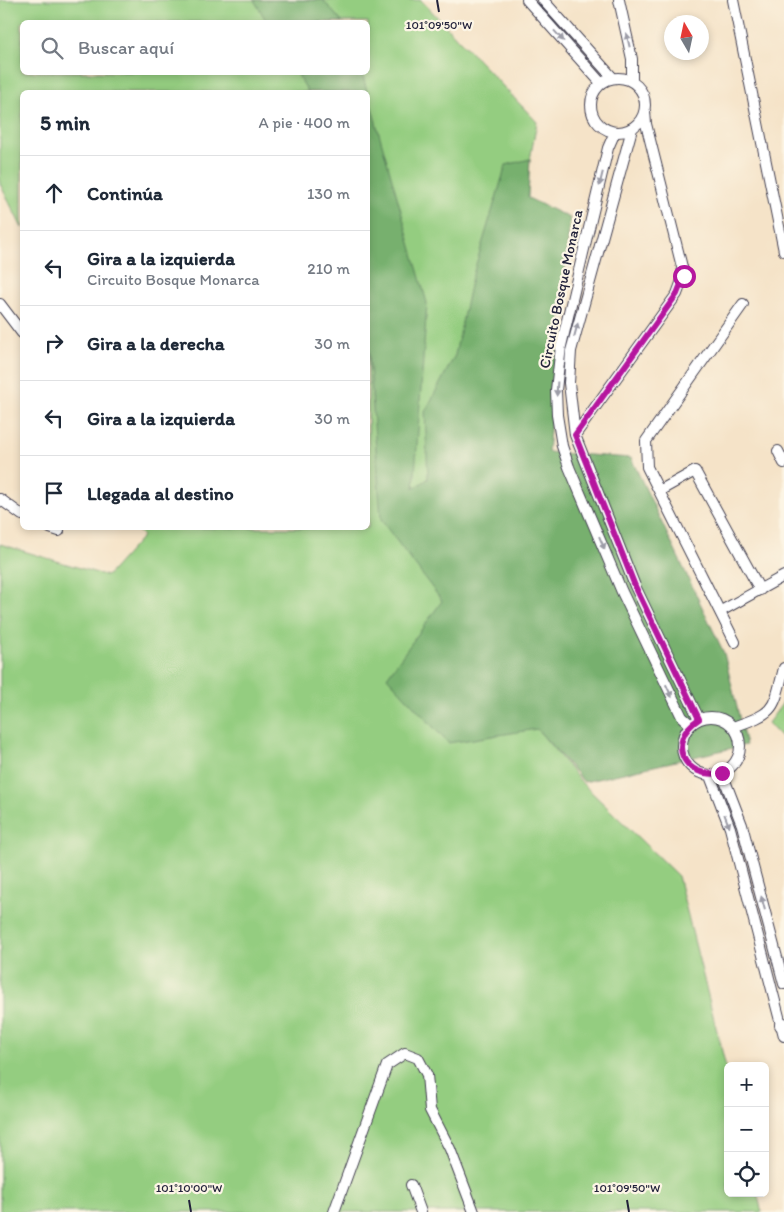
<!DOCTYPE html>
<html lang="es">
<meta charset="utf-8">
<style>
:root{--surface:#fff;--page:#f6f6f7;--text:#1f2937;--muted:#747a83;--line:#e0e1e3}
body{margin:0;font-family:Itim,sans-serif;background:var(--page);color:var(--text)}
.controls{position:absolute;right:15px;bottom:15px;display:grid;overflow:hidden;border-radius:8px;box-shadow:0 2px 8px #0003}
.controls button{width:45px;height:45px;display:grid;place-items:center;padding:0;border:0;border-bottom:1px solid var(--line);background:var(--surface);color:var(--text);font:25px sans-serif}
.compass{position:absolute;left:664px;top:15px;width:45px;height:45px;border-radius:50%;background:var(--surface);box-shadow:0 2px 8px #0003;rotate:351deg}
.stop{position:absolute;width:15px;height:15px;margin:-11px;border:4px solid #b5179e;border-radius:50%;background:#fff}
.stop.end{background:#b5179e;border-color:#fff;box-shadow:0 1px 5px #0008}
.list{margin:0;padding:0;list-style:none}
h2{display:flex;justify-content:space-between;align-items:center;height:65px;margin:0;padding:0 20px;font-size:21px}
h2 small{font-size:16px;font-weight:400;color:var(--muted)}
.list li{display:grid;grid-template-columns:32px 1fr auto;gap:15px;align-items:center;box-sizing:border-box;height:75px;padding:0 20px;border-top:1px solid var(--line)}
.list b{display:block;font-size:19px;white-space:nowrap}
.list p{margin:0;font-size:16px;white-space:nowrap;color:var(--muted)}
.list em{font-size:16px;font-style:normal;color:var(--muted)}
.icon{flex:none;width:28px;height:28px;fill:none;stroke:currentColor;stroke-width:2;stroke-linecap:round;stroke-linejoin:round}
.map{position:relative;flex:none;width:784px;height:1212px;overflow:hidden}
.search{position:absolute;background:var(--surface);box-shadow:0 2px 8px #0003;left:20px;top:20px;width:350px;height:55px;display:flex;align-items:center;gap:12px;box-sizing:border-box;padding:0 18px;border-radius:8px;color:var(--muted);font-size:19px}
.panel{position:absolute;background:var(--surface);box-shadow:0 2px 8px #0003;left:20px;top:90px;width:350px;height:440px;border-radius:8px}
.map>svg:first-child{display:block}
</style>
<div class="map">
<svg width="784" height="1212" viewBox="0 0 784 1212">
<rect width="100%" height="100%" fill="#fcf5e5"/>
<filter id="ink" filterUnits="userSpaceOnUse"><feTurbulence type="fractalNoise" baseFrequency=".02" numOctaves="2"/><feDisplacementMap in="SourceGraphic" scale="10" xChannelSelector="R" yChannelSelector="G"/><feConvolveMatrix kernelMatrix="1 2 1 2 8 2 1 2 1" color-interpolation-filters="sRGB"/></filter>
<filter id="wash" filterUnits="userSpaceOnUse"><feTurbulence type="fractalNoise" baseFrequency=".0096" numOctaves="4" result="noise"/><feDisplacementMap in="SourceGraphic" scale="20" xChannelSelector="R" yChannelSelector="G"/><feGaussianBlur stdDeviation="1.12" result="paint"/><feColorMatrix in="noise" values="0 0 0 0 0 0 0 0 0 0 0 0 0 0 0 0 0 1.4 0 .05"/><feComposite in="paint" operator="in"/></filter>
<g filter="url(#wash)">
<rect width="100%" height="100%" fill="#f5e3c8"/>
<!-- green -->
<path fill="#94cd80" stroke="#5b785e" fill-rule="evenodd" d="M0 0H421L537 122 445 618 583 784 678 876 728 1075V1193H757L762 1212H0V544L107 576 143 536 135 528H368V92H22V228L0 184ZM22 22H368V72H22Z
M784 697V736L781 737 768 723 782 704Z"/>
<!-- forest -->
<path fill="#77b06e" stroke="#4c6954" d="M254 0H323L342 22H267Z
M297 73H362L427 303 414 488 428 479 425 412 455 355 471 281 506 165 530 159 528 198 570 218 548 452 631 458 724 653 746 745 584 782 537 729 448 743 387 677 442 601 381 520 368 341V92H308Z"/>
</g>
<g filter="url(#ink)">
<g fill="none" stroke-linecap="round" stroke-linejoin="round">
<!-- minor casing -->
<g stroke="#423f50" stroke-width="12">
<path id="minor" d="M527 0 601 83
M543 0 613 78
M619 0 632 59V81
M733 0 784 251
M591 105a27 27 0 1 1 54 0a27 27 0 1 1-54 0Z
M632 129 571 351 569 383 575 435 635 586 699 719
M615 132 608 148 561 346 556 390 557 415 562 446 569 467 622 592 682 717 691 725
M0 304 22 333
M575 435 677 294 684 275 646 124 645 111
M778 451 784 463
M659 491 695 471 760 590
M0 499 22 515
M50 528 59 531
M721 611 784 576
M735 642 647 467 646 441 743 304
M682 746a29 29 0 1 1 58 0a29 29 0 1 1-58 0Z
M733 727C776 712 773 711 784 668
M722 773 742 825 784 984
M710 776 730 828 784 1036
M411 1185 421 1212
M334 1212 387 1065 405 1053 418 1058 427 1075 430 1110 450 1149 474 1212"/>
</g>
<!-- tertiary casing -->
<g stroke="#423f50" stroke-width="14">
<path id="tertiary" d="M781 1025 784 1024"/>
</g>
<!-- minor -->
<use href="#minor" stroke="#fff" stroke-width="10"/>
<!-- tertiary -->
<use href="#tertiary" stroke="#fff" stroke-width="12"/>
</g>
<!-- one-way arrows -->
<defs><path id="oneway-solid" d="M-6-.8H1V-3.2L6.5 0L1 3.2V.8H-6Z" transform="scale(1.25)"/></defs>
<g fill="#9c9ca7">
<use href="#oneway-solid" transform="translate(559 36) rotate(48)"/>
<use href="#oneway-solid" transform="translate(628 40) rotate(-103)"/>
<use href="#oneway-solid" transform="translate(601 179) rotate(104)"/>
<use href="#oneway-solid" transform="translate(576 330) rotate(-75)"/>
<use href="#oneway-solid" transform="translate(557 389) rotate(93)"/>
<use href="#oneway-solid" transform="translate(602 543) rotate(67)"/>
<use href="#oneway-solid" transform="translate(669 691) rotate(65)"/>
<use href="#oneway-solid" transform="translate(727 821) rotate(69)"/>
<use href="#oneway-solid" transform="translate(763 903) rotate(-105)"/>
</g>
</g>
<g fill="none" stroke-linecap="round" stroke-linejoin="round" filter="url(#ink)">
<!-- route -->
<path stroke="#b5179e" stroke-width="6" d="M684 276 677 294 575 435 635 586 699 719C665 741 683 780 722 773"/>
</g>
<!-- ticks -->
<path fill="none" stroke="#22223b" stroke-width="2" d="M437 0 439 12M189 1200 191 1212M627 1200 629 1212"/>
<g text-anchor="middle" stroke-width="4.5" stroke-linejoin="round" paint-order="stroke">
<!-- street labels -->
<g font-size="15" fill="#22223b" stroke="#fcf5e5">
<text transform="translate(561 289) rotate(-78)" y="5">Circuito Bosque Monarca</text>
</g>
</g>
<g font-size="12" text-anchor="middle" fill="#22223b" stroke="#fcf5e5" stroke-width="4.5" stroke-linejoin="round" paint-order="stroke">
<text x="439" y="29">101°09'50"W</text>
<text x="189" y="1192">101°10'00"W</text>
<text x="627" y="1192">101°09'50"W</text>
</g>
</svg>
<div class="controls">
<button>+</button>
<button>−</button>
<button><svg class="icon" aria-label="locate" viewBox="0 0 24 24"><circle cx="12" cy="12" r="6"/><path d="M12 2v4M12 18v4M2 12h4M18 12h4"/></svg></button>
</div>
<svg class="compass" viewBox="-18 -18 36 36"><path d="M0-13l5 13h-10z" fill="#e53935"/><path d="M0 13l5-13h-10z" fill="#747a83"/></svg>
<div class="stop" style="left:684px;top:276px"></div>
<div class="stop end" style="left:722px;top:773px"></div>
<div class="search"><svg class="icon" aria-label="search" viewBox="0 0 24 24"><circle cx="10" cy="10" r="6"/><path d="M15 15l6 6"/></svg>Buscar aquí</div>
<section class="panel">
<h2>5 min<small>A pie · 400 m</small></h2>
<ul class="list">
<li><svg class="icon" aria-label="ahead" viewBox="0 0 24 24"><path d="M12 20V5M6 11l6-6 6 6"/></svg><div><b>Continúa</b></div><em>130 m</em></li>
<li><svg class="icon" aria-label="left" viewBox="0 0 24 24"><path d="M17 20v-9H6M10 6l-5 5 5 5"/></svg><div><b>Gira a la izquierda</b><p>Circuito Bosque Monarca</p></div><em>210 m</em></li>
<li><svg class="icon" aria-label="right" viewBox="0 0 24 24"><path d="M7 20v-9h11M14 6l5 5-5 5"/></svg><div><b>Gira a la derecha</b></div><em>30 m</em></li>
<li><svg class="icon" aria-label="left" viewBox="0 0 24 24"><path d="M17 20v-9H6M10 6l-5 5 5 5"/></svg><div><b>Gira a la izquierda</b></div><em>30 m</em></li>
<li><svg class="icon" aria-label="arrive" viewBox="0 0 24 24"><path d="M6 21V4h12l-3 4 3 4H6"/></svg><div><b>Llegada al destino</b></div></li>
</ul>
</section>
</div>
